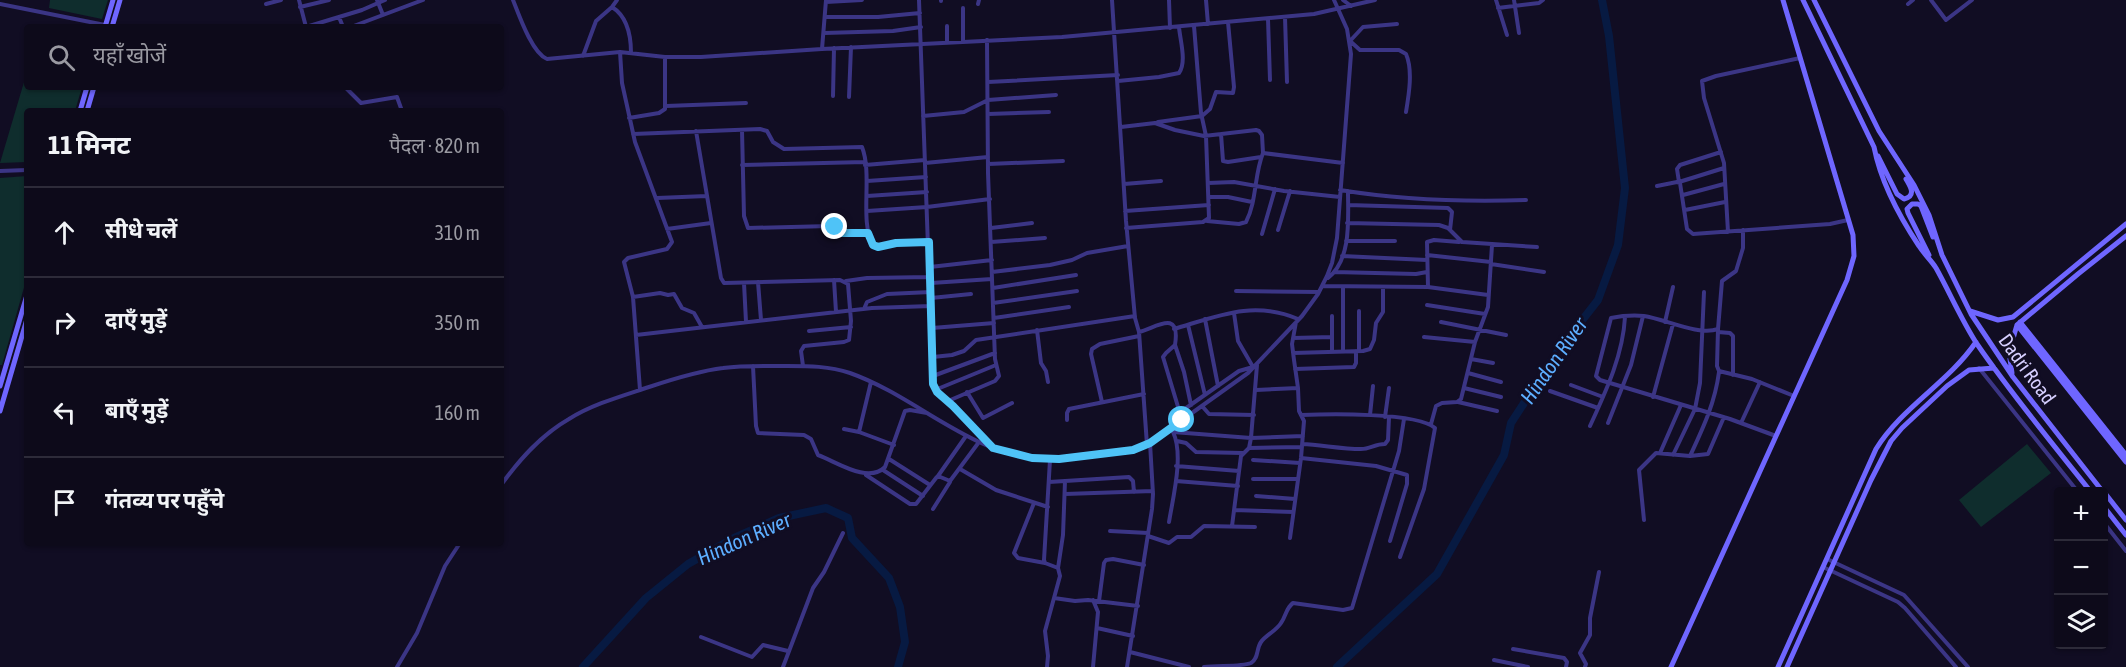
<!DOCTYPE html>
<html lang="hi">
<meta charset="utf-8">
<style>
:root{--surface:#0d0a1a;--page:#1b1827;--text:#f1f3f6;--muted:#9a9aa2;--line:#2d2b39}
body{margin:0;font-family:"Asap Condensed","Noto Sans Devanagari",sans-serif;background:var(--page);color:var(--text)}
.controls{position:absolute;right:18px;bottom:18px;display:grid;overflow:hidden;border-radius:6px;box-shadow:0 2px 4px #0004}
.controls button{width:54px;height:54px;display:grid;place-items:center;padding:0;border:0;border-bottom:2px solid var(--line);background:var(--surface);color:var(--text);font:30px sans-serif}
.stop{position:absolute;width:18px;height:18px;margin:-14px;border:4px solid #4fc3f7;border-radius:50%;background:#fff}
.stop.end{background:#4fc3f7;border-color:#fff;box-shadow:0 2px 6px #0008}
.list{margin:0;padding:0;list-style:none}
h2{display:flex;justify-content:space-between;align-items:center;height:78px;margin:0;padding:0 24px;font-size:26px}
h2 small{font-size:20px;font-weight:400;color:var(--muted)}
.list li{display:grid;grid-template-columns:39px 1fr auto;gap:18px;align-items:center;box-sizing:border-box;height:90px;padding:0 24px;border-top:2px solid var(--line)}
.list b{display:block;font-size:22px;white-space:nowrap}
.list em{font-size:20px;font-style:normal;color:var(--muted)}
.icon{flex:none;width:33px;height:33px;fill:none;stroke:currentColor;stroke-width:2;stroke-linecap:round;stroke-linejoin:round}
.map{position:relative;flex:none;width:2126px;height:667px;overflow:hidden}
.search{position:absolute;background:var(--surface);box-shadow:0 2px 4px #0004;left:24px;top:24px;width:480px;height:66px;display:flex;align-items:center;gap:15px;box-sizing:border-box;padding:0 21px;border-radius:6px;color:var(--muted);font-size:22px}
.panel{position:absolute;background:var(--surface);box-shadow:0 2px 4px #0004;left:24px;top:108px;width:480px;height:438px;border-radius:6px}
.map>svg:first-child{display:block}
</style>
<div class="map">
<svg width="2126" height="667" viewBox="0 0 2126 667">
<rect width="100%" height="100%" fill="#110d23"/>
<!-- green -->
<path fill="#0f2d2d" d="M50 0H108L102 19 49 8Z
M27 72V87H82L75 111H27V162L0 163Z
M27 176V277L2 365H0V178Z
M2027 444 2051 473 1981 527 1959 500Z"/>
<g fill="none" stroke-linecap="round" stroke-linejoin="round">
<!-- river -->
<path stroke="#071a42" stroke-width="8" d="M583 667 646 598 688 564 734 538 779 518 826 508 848 518 852 538 889 578 900 607 905 642 898 667
M1337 667 1437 574 1504 455 1511 423 1558 351 1598 300 1618 245 1625 188 1609 36 1602 0"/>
<!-- street -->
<path stroke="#3b3585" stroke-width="4" d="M299 0 306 27
M377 0 383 15
M513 0C519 15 532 53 547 59L620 52 665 57H701L822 49 1062 37 1314 14 1375 0
M919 0 933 384 937 392 953 406 992 446
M941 0V1
M1112 0 1126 221 1135 318 1139 332C1154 329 1181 307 1175 345L1166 353 1163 357 1182 420
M1169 0 1170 28
M1206 0 1208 24
M1343 0 1351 6
M1496 0 1507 35
M1514 0 1519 33
M1931 0 1946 20 1972 0
M826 2 862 0
M0 4 105 25
M266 4 281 0
M978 4 979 0
M1908 4 1913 0
M300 7 329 0
M612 7C628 17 631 36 631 53
M1498 8 1539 3 1543 0
M339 17 343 27
M825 17H878L920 13
M1285 17 1287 82
M1268 19 1270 80
M1397 24 1363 27 1350 41 1360 50H1399L1406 54C1413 70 1409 94 1406 112
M947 26V42
M306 27 362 10 385 0
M351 27 423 0
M824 33 893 31 921 27
M963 41V8
M822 49 826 0
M620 52 622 83 635 142 672 242 667 249 628 258 624 262 633 297 640 390
M583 56 596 21 612 7 617 0
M1118 81 1159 77 1179 73C1187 62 1180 40 1179 27
M988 82 1118 75
M345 87 361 103 397 97 402 111
M833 96 834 48
M849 97 851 47
M666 106 746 103
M988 114 1049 112
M923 116 964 112 988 100 1056 95
M629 118 659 113 665 109V57
M1158 122 1202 116 1210 109 1216 92 1233 93 1234 87 1228 22
M1121 127 1155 123 1175 130 1204 136 1256 130 1259 131 1262 135 1263 153 1343 163
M742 130 744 216 748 228 830 226 835 227 842 233H868
M696 131 721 278 724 283 840 280 848 284 851 321 849 340 844 342 804 346 801 351 803 366
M633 134 760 129 767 131 773 142 784 149 862 147C873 175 859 221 873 245L878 247 899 243 929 242
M1221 134 1223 161 1228 162 1261 157
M1721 152 1680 165 1677 169 1679 182 1724 168
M925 163 988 157
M988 164 1063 161
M742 165 865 162
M865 165 925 160
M0 171 27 170
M867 181 926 177
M1208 183 1234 182 1284 191 1340 197
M1124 184 1161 181
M1657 186 1677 182 1680 183 1687 229 1693 234 1830 224 1848 220
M1340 190C1401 200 1464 202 1526 200
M1683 195 1724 184
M867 196 927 192
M1209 197H1228L1252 202
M657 198 707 196
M1348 205 1448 208 1452 212 1450 230
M1685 210 1725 202
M867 211 927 207 990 199
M1125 211 1209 205
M1207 221 1239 224 1246 222C1257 201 1254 175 1263 153
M1347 223 1439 225 1448 228 1462 242 1537 247
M991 228 1032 223
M1126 228 1203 222 1209 218 1206 136 1201 113 1194 26
M667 229 711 223
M1278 230 1290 191
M1743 230V248L1736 271 1722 281 1718 329C1698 336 1665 319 1644 316 1633 315 1621 316 1611 318L1596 376 1600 380 1730 419 1776 436
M1728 232 1724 163 1704 98 1702 81 1716 76 1800 58
M1262 234 1275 189
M1346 241H1395
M991 242 1045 238
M1427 255 1491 262
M1342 256 1427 260
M1491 264 1544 272
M930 267 992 260
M992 272 1050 265 1072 260 1087 253 1128 246
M1334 272 1416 274 1427 272
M1328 278C1352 259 1348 218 1348 191
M834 280 836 312
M846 281 867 278 930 277
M758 282 761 320
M744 283 746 322
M931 283 992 279
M1322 286 1428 287 1488 295
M1343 287V352
M1428 287 1427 242 1434 240 1459 242
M993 288 1076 275
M1236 291 1319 292
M633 297 660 293 668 295 674 294 682 308 694 313 702 327
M931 298 971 294
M993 303 1077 291
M1427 305 1485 314
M864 309 867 302 887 294 931 292
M994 318 1069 307
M1205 319 1218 386
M1441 322 1506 335
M1665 322 1673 287
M1188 325 1205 395
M932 328 994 323
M1174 329C1218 316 1253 300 1298 319
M1718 329 1717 366 1719 371 1752 379 1794 396
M1037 330 1041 363 1046 371 1048 382
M809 331 851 327
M1139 332 1147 445
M1718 332 1730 333 1733 336V375
M636 335 872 308 931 306
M1424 337 1475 342
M1293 338 1332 337
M1175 345 1184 372 1191 405
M1359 351V311
M1332 352V316
M1293 353 1363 351 1370 349 1374 340 1376 323 1383 312V287
M933 357 952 355 964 351 976 340 1135 316
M1471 359 1493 363
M753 366 756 426 758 433 804 435 811 439 818 455C837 462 868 484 885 467L905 411 910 410 927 413
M1979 368 2078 492
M1295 369 1354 367 1356 363V351
M1468 373 1501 382
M933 376 995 353
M1571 385 1603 397
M1464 388 1501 397
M935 390 996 365
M1256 390 1298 388
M1550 391 1598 408
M967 392 983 418 1012 403
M1653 397 1673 324
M948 401 995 381 999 376 995 359 988 173 987 40
M1102 402 1091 354 1092 349 1100 344 1139 336
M1458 402 1497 411
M1202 406 1209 414 1254 415
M1179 413 1239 371 1253 367 1238 341 1234 313
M1301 415C1327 414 1417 412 1435 428L1424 489 1400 557
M1370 415 1373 386
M1385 417 1389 388
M1067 420V413L1069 409 1144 394
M1608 423 1631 365 1643 316
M1741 423 1760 382
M1431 424 1436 406 1442 403 1457 402 1461 399 1475 342 1488 307 1492 245
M1590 426C1606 391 1623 355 1625 317
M844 429 859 432 894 445
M859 432 871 382
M1173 432 1251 438 1303 436
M1177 441 1186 443 1196 452 1243 453
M1302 444C1322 445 1342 449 1361 449 1370 449 1375 444 1385 444L1388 440 1389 417
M1249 448 1302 447
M1660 453 1681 405
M1673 455 1695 409 1700 383 1704 292
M1690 456C1703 428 1715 403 1719 372
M1301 458 1376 466 1407 475V484L1390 541
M889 459 930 485
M1253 460 1300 463
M1176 466 1239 471
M960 469 996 490 1048 507
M883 470 923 496
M866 475 910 504H916L936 478 938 476 950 481 979 442
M938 476 966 436
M1253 479H1298
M1176 481 1238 486
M1049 482 1129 477 1133 481 1134 492
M501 485C520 459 541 435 569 419 593 404 622 396 649 387 673 379 698 371 723 368 744 365 766 366 787 366 809 366 829 366 850 373 918 397 972 457 1048 460 1063 461 1078 457 1093 455 1112 452 1132 452 1150 443L1248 373 1302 316 1318 294 1327 276 1332 263 1337 238 1351 54 1347 29 1334 0
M1065 494 1153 491
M1256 496 1295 499
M1034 503 1014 553 1018 558 1045 563
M933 509 950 482
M1234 510 1293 512
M1644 520 1639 470 1656 453 1690 456 1708 454 1724 417
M1169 522C1173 497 1184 455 1173 432
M2104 523 2126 551
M1232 526 1241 456 1249 448 1251 438 1257 365
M1110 531 1148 533
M1148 536 1169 543 1177 537H1191L1204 526 1255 527
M1290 538 1301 458 1304 421 1299 411 1298 388 1294 360 1292 344 1296 322
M1827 559 1904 595 1968 667
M1823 567 1898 602 1905 608 1956 667
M1058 568 1063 535 1065 481
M1054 598 1075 601 1088 600 1138 606
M1093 600 1098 612 1093 667
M1099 601 1104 563 1106 560 1113 559 1144 565
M1097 628 1133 636
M701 637 752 657 763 645 788 651
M1513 649 1564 658 1567 662 1566 667
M1130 652 1189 667
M1494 660 1528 667
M397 667 417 633 445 566 460 543
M783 667 813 588 824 572 843 533
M1047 667 1048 656 1045 631 1060 576 1058 568 1045 563 1044 560 1050 460
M1127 667 1152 509 1153 494 1150 443
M1204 667C1217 665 1241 667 1251 663 1259 658 1256 649 1261 642 1266 635 1276 631 1281 623 1286 616 1286 608 1293 603L1343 610 1352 608 1399 451 1404 419
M1585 667 1586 664 1580 653 1590 635V618L1599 572"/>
<!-- secondary -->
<path stroke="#6f66ff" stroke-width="5" d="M1803 0 1874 147C1881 183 1899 216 1919 246 1924 254 1931 260 1936 268 1950 293 1961 319 1977 344 2012 395 2052 443 2091 492
M1814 0 1879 131 1914 185 1929 215 1942 255 1971 314 2013 377 2103 492
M105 27 113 0
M112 27 120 0
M80 111 87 87
M87 111 94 87
M1878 156 1897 194 1904 199C1917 196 1910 186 1906 179
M1929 255 1908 213 1907 209 1912 204H1918L1921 206 1933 237
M1970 311 1998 320 2013 317 2126 224
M2020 322 2126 455
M2017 325 2126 462
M2012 373 2009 352 2017 325 2078 274 2126 236
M0 386 27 295
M0 411 27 319
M2104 492 2126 520
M2104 507 2126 535
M1671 667 1847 280 1854 256 1853 235 1783 0
M1778 667 1876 449C1902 407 1948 383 1976 342
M1787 667 1871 480 1891 441 1902 428 1947 386 1969 370 1994 368"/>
</g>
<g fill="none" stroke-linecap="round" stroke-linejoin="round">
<!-- route -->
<path stroke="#4fc3f7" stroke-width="8" d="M835 227 842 233H868L873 245 878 247 896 243 929 242 933 384 937 392 953 406 993 448 1032 458 1059 459 1133 450 1150 443 1182 420"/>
</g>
<g text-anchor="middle" stroke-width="6" stroke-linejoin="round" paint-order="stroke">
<!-- street labels -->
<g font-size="20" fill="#d6cfff" stroke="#110d23">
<text transform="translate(2027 369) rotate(54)" y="7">Dadri Road</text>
</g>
<!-- water labels -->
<g font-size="21" font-style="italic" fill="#5daeff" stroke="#110d23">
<text transform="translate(1554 361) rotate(-55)" y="7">Hindon River</text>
<text transform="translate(744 539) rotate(-24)" y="7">Hindon River</text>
</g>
</g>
</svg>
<div class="controls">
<button>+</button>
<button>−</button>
<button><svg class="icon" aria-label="layers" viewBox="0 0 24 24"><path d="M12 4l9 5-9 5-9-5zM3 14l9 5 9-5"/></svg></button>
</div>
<div class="stop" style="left:1182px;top:420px"></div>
<div class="stop end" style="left:835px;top:227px"></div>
<div class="search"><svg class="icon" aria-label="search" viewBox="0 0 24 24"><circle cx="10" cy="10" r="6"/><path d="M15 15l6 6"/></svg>यहाँ खोजें</div>
<section class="panel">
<h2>11 मिनट<small>पैदल · 820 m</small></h2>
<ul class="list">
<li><svg class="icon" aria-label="ahead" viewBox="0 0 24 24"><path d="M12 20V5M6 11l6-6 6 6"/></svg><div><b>सीधे चलें</b></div><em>310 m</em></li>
<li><svg class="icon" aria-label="right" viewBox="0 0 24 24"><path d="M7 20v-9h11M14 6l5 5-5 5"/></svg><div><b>दाएँ मुड़ें</b></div><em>350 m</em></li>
<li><svg class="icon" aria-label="left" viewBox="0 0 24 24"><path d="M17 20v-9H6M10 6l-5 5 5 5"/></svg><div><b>बाएँ मुड़ें</b></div><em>160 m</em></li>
<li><svg class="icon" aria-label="arrive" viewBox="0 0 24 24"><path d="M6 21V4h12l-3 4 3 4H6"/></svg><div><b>गंतव्य पर पहुँचे</b></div></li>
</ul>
</section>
</div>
